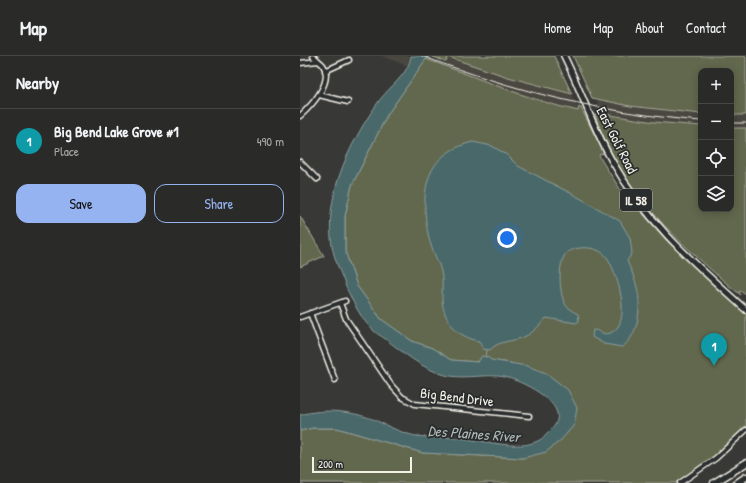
<!DOCTYPE html>
<meta charset="utf-8">
<style>
:root{--surface:#2a2a28;--page:#363634;--text:#f1f3f6;--muted:#a5a7a8;--line:#464645;--accent:#95b2f1}
body{margin:0;font-family:"Patrick Hand",sans-serif;background:var(--page);color:var(--text)}
.controls{position:absolute;right:12px;top:12px;display:grid;overflow:hidden;border-radius:8px;box-shadow:0 2px 10px #0003}
.controls button{width:36px;height:36px;display:grid;place-items:center;padding:0;border:0;border-bottom:1px solid var(--line);background:var(--surface);color:var(--text);font:20px sans-serif}
.scale{position:absolute;left:12px;bottom:10px;width:100px;box-sizing:border-box;padding-left:4px;border:2px solid #f4f1e8;border-top:0;font-size:11px;line-height:14px;white-space:nowrap;color:#f4f1e8;-webkit-text-stroke:3px #2a2d2e;paint-order:stroke}
.you{position:absolute;left:207px;top:182px;width:14px;height:14px;margin:-10px;border:3px solid #fff;border-radius:50%;background:#1a73e8;box-shadow:0 0 0 6px #1a73e833}
.badge{display:grid;place-items:center;width:26px;height:26px;border-radius:50%;background:var(--accent);color:#fff;font-size:13px;font-weight:700}
.pin{position:absolute;translate:-50% -33px;filter:drop-shadow(0 1px 2px #0008)}
.pin::after{content:'';position:absolute;top:21px;width:14px;height:12px;background:inherit;clip-path:polygon(0 0,100% 0,50% 100%)}
.list{margin:0;padding:0;list-style:none}
h2{display:flex;justify-content:space-between;align-items:center;height:52px;margin:0;padding:0 16px;font-size:17px}
h2 small{font-size:13px;font-weight:400;color:var(--muted)}
.list li{display:grid;grid-template-columns:26px 1fr auto;gap:12px;align-items:center;box-sizing:border-box;height:64px;padding:0 16px;border-top:1px solid var(--line)}
.list b{display:block;font-size:15px;white-space:nowrap}
.list p{margin:0;font-size:13px;white-space:nowrap;color:var(--muted)}
.list em{font-size:13px;font-style:normal;color:var(--muted)}
.actions{display:flex;gap:8px;padding:12px 16px}
.actions a{flex:1;padding:9px 0;border:1px solid var(--accent);border-radius:12px;text-align:center;font-size:14px;color:var(--accent)}
.actions .main{background:var(--accent);color:#111}
.icon{flex:none;width:22px;height:22px;fill:none;stroke:currentColor;stroke-width:2;stroke-linecap:round;stroke-linejoin:round}
.map{position:relative;flex:none;width:446px;height:427px;overflow:hidden}
header{display:flex;align-items:center;gap:24px;box-sizing:border-box;height:56px;padding:0 20px;background:var(--surface);border-bottom:1px solid var(--line)}
header strong{font-size:19px}
nav{display:flex;gap:22px;margin-inline-start:auto;font-size:14px}
main{display:flex}
aside{flex:1;background:var(--surface)}
.map>svg:first-child{display:block}
</style>
<header>
<strong>Map</strong>
<nav><a>Home</a><a>Map</a><a>About</a><a>Contact</a></nav>
</header>
<main>
<aside>
<h2>Nearby<small></small></h2>
<ul class="list">
<li><span class="badge" style="background:#0f9aa8">1</span><div><b>Big Bend Lake Grove #1</b><p>Place</p></div><em>490 m</em></li>
</ul>
<div class="actions"><a class="main">Save</a><a>Share</a></div>
</aside>
<div class="map">
<svg width="446" height="427" viewBox="0 0 446 427">
<rect width="100%" height="100%" fill="#383836"/>
<filter id="ink" filterUnits="userSpaceOnUse"><feTurbulence type="fractalNoise" baseFrequency=".025" numOctaves="2"/><feDisplacementMap in="SourceGraphic" scale="8" xChannelSelector="R" yChannelSelector="G"/><feConvolveMatrix kernelMatrix="1 2 1 2 8 2 1 2 1" color-interpolation-filters="sRGB"/></filter>
<g filter="url(#ink)">
<!-- built -->
<path fill="#494640" d="M81 0H111V3L108 10Z
M131 0H204L230 27 272 38 273 44H275V49L279 50 278 55 201 43 126 3 145 10 146 6Z
M298 43 330 50 401 58V70L354 66 298 57 296 53Z
M446 53V72H431V59Z"/>
<!-- green -->
<path fill="#62684e" stroke="#abac9b" d="M131 0H254L272 38 208 21 148 1 146 6Z
M273 0H446V59H431V15H401V58L330 50 292 42Z
M126 3C176 21 226 43 278 55L279 51 281 52 304 97 299 99 302 105 329 147 336 150 367 185 446 258V371L415 401 376 427H0V375L13 372H37L123 397 223 402 276 352 211 307 180 303 178 306 151 304 132 292 112 285 81 263 57 230 45 195V160L52 129 87 59Z
M298 57 354 66 401 70V153H431V72H446V238L440 234 439 236 441 239C425 227 410 213 395 199 352 161 316 117 296 62L295 59Z
M0 160 24 200 0 211Z"/>
<!-- water -->
<path fill="#49676a" stroke="#8d9e9c" d="M111 0H130L126 3 87 59 52 129 45 160V195L57 230 81 263 112 285 132 292 151 304 178 306 182 300 188 301 191 304 227 310 246 317 268 334 277 352 274 369 261 384 246 396 223 402 123 397 37 372H13L0 375V359C24 352 52 355 75 364 88 370 101 377 116 380 131 382 145 381 160 382 173 384 186 386 200 388 215 390 233 391 245 380 249 376 256 370 257 364 262 344 221 325 205 321 186 317 165 324 145 319 122 313 103 296 84 282 81 280 77 278 74 275 62 265 53 246 46 231 40 215 32 199 31 182 26 134 52 83 79 45 89 31 109 18 111 0Z
M173 86 192 90 207 99 218 110 278 141 320 165 330 182 332 197 327 205C330 212 334 220 336 228 342 246 340 279 322 291L304 288 292 281 293 274C300 274 304 280 310 277 334 269 317 214 306 200 297 190 280 190 269 195 257 201 259 235 264 246 267 252 272 255 278 258L279 265 276 267 246 262C239 270 234 276 224 281 212 286 199 284 190 294L183 293 179 285C157 281 143 264 142 243 142 234 143 223 141 215 138 204 132 195 129 183 120 139 122 98 173 86Z"/>
<g fill="none" stroke-linecap="round" stroke-linejoin="round">
<!-- stream -->
<path stroke="#8d9e9c" stroke-width="1" d="M186 301 187 294"/>
<!-- minor casing -->
<g stroke="#f4f1e8" stroke-width="7">
<path id="minor" d="M0 7 18 5
M25 15 49 4
M19 39 48 46
M0 60C11 50 34 26 23 9 20 6 16 3 13 0
M0 106 17 123
M40 247 46 263 91 329 102 341 115 348 229 360
M10 257 35 324
M0 261 45 245
M380 427 416 402 446 374"/>
</g>
<!-- major casing -->
<g stroke="#f4f1e8" stroke-width="8">
<path id="major" d="M264 0C281 34 293 72 312 105 346 166 395 208 446 254"/>
</g>
<!-- highway casing -->
<g stroke="#f4f1e8" stroke-width="9">
<path id="highway" d="M414 427 446 407
M437 427 446 421"/>
</g>
<!-- minor -->
<use href="#minor" stroke="#2a2d2e" stroke-width="4"/>
<!-- major -->
<use href="#major" stroke="#2a2d2e" stroke-width="5"/>
<!-- highway -->
<use href="#highway" stroke="#2a2d2e" stroke-width="6"/>
<!-- rail -->
<path stroke="#f4f1e8" stroke-width="1" d="M122 0C214 35 302 57 401 65
M431 67H446"/>
</g>
</g>
<g text-anchor="middle" stroke-width="3.5" stroke-linejoin="round" paint-order="stroke">
<!-- shield labels -->
<rect fill="#2a2d2e" stroke="#b7b6b0" stroke-width="1" x="320" y="133" width="32" height="22" rx="3"/>
<g font-size="13" font-weight="bold" fill="#f4f1e8">
<text x="336" y="149">IL 58</text>
</g>
<!-- street labels -->
<g font-size="14" fill="#f4f1e8" stroke="#2a2d2e">
<text transform="translate(317 84) rotate(63)" y="5">East Golf Road</text>
<text transform="translate(157 341) rotate(7)" y="5">Big Bend Drive</text>
</g>
<!-- water labels -->
<g font-size="15" font-style="italic" fill="#b0bab6" stroke="#2a2d2e">
<text transform="translate(174 378) rotate(4)" y="5">Des Plaines River</text>
</g>
</g>
</svg>
<div class="controls">
<button>+</button>
<button>−</button>
<button><svg class="icon" aria-label="locate" viewBox="0 0 24 24"><circle cx="12" cy="12" r="6"/><path d="M12 2v4M12 18v4M2 12h4M18 12h4"/></svg></button>
<button><svg class="icon" aria-label="layers" viewBox="0 0 24 24"><path d="M12 4l9 5-9 5-9-5zM3 14l9 5 9-5"/></svg></button>
</div>
<div class="scale">200 m</div>
<div class="you"></div>
<div class="pin badge" style="left:414px;top:310px;background:#0f9aa8">1</div>
</div>
</main>
